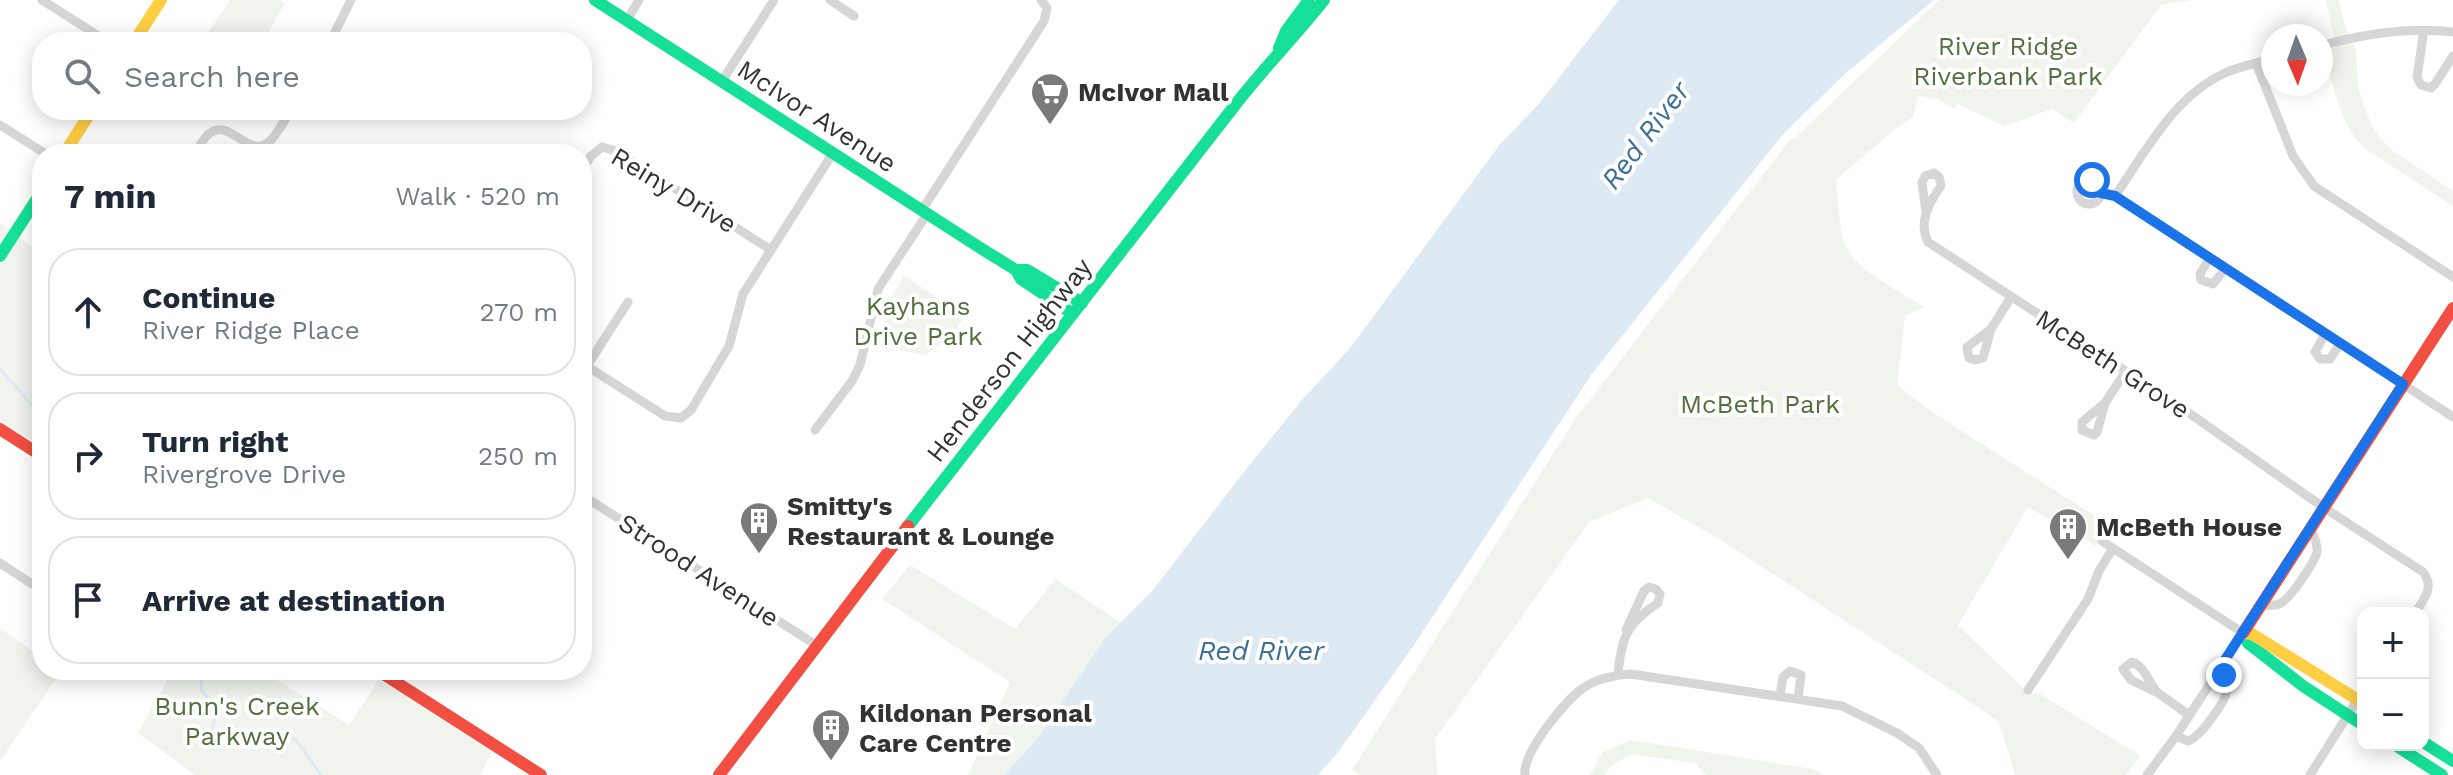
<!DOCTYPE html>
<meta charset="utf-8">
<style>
:root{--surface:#fff;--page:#f2f2f3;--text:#1f2937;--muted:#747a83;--line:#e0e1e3}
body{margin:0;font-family:"Work Sans",sans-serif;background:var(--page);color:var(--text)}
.controls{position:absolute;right:24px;bottom:24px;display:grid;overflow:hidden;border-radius:16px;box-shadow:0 4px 20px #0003}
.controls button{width:72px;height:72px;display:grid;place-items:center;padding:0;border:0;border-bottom:2px solid var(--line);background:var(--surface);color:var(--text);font:40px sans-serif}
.compass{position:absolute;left:2261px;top:24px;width:72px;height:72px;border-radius:50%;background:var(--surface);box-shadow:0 4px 20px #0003;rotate:178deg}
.stop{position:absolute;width:24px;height:24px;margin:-18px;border:6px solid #1a73e8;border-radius:50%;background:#fff}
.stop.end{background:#1a73e8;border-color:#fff;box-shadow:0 2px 8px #0008}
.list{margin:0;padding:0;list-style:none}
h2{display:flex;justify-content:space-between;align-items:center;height:104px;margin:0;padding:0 32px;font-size:34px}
h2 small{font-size:26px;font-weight:400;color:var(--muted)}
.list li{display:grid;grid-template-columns:52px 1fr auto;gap:24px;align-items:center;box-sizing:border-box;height:128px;margin:0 16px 16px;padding:0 16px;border:2px solid var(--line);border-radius:32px}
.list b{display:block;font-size:30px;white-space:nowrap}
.list p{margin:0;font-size:26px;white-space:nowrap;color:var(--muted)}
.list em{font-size:26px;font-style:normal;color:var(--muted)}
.icon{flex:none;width:44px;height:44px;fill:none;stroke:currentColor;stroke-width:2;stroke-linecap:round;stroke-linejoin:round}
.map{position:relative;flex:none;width:2453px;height:775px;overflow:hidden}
.search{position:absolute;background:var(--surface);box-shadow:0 4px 20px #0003;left:32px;top:32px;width:560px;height:88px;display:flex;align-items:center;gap:20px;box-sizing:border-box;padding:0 28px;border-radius:32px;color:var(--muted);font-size:30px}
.panel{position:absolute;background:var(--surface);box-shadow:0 4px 20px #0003;left:32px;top:144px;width:560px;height:536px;border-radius:32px}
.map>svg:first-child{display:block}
</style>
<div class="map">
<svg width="2453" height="775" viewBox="0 0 2453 775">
<rect width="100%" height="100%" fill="#fff"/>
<!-- green -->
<path fill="#f1f4ed" d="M230 0H279L285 3 263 42H202Z
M1939 0H2192L2161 5 2074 123 2052 109 2004 126 1958 104 1954 109 1940 100 1918 96 1913 117 1895 129 1836 180C1838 198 1839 231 1846 247 1857 271 1903 293 1924 307L1905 316 1897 385 1935 414 2109 525 2096 546 2028 507 1958 625 2022 687 2035 695V691L2141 756 2125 775H2015L1999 721 1719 539 1648 498 1589 522 1435 739 1437 775H1360L1352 770 1576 418 1789 141 1795 138Z
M2326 0H2338L2345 26 2356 50 2358 88 2370 122 2380 138 2393 151 2453 191V206L2364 148C2341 125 2334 88 2325 58L2324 51 2336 48Z
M0 222 42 255V447L0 420Z
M904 276 966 316 948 339 925 355 880 346 889 302Z
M910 565 1015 629 1056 579 1121 623 1105 638 1037 739 1004 775H968L1010 682 882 599Z
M0 628 42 658V670H57L60 673 0 761Z
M173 670H261L349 725 379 680 492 752 480 775H195L138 733Z
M1630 740 1813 769 1824 775H1706L1695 763 1631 754 1610 767 1605 775H1590L1602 753Z"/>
<!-- water -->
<path fill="#dde9f3" d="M1619 0H1934L1847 72 1783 134 1591 375 1416 642 1339 751 1318 775H1004L1037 739 1105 638 1153 590 1254 459 1303 399 1351 347 1501 143 1538 105Z"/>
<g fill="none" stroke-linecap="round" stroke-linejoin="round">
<!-- stream -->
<path stroke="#dde9f3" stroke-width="3" d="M0 369 38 412V430L42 433
M202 670 201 689 217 710 212 731 221 736 266 732 296 740 321 775"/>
<!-- street -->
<path stroke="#d6d6d6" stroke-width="9" d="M42 0 108 42
M830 0 854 16
M627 20 639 0
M2424 30 2417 77 2421 85 2431 88 2435 84 2453 56
M330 42 351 0
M2321 46C2363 34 2409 27 2453 32
M2256 63 2293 156 2314 186 2453 277
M722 81 774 0
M0 125 46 154
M195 154C199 147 204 137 210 133 230 118 248 159 269 142 278 134 284 120 291 110
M582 170 591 156 602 147 616 151 771 250
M2077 192a12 12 0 1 1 24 0a12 12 0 1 1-24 0Z
M2101 193 2115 196 2453 417
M2115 196C2146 151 2174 96 2225 73 2240 66 2257 63 2273 59
M922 210 1044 21 1047 8 1041 0
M1926 212 1922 183 1925 176 1934 173 1939 177 1941 186C1929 203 1918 222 1928 242L2179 406 2323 507 2423 572C2435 587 2424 599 2415 613
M2209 259 2200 274 2201 280 2213 284 2225 269
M1991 329 1983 358 1975 360 1969 358 1967 347 1991 329 2011 297
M2325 334 2315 352 2320 359H2330L2340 344
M582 363 665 416 681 418 691 410 729 346 743 294 833 153
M587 366 628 302
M2105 403 2082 422V430L2094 435 2097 432 2105 403 2126 371
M815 430 852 381 860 365 878 289 927 214
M582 495 816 645
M2102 541 2243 633 2176 736 2147 775
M0 563 32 584
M2260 605C2265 605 2274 606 2279 604 2289 601 2314 563 2317 552 2318 544 2313 534 2310 527
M1618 675C1621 638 1627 623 1658 603L1660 594 1656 589 1649 587 1644 591 1626 630
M2028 690 2088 599 2099 571 2113 548
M2158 693C2149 684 2145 666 2132 662L2123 669 2131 680 2158 693 2189 715
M1780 695 1783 677 1790 671 1801 675 1798 698
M2176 736 2188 741C2200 737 2224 704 2227 691 2229 683 2223 674 2221 666
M1525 775C1522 753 1565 701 1583 688 1598 678 1614 675 1631 674L1842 706 1897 733 1919 748 1937 775
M2310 775 2363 691"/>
<!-- fast -->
<path stroke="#16e098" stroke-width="12" d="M595 0 982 249 1016 270H1027L1082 303
M1279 48 1286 31 1309 0
M0 256 42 191
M1016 270 1021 279 1073 314
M908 526 1239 100C1266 66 1297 34 1324 0
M2243 633 2248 643 2303 686 2363 725
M2423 742 2453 761
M2395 745 2442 775"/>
<!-- slow -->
<path stroke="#ffcf43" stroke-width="12" d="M134 42 161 0
M64 154 92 110
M2243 633 2252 634 2363 703"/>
<!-- jam -->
<path stroke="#f24e42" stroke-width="12" d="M0 429 42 456
M2243 633 2453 308
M377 670 541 775
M719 775 908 526"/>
</g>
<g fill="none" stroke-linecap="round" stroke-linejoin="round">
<!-- route -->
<path stroke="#1a73e8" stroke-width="10" d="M2092 180 2099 185 2101 193 2115 196 2403 384 2221 666 2224 675"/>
</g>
<!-- icons -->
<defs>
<g id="supermarket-pin" transform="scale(2)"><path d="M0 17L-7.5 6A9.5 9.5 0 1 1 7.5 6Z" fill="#7a7a7a" stroke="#fff"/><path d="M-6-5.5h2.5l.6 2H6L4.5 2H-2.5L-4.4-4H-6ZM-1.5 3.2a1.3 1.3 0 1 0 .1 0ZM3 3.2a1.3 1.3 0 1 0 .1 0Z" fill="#fff"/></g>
<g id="building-pin" transform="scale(2)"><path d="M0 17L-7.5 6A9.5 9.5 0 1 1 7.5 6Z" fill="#7a7a7a" stroke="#fff"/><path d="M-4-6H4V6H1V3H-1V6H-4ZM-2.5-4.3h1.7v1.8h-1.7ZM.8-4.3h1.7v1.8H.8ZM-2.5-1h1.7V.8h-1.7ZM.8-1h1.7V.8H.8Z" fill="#fff"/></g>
</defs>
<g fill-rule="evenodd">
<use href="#supermarket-pin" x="1050" y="92"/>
<use href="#building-pin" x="759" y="521"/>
<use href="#building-pin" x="2068" y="527"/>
<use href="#building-pin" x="831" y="728"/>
</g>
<g text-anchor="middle" stroke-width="8" stroke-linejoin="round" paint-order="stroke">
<!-- park labels -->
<g font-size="26" fill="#536f3e" stroke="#fff">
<text x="2008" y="55">River Ridge<tspan x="2008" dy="30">Riverbank Park</tspan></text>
<text x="918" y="315">Kayhans<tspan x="918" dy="30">Drive Park</tspan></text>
<text x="1760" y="413">McBeth Park</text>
<text x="237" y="715">Bunn's Creek<tspan x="237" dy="30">Parkway</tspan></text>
</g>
<!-- poi labels -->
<g font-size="26" font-weight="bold" fill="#323232" stroke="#fff" text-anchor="start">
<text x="1078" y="101">McIvor Mall</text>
<text x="787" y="515">Smitty's<tspan x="787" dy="30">Restaurant &amp; Lounge</tspan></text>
<text x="2096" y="536">McBeth House</text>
<text x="859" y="722">Kildonan Personal<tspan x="859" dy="30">Care Centre</tspan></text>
</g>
<!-- street labels -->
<g font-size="26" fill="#323232" stroke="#fff">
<text transform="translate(817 116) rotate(33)" y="9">McIvor Avenue</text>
<text transform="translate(674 190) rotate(31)" y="9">Reiny Drive</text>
<text transform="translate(1009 360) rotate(-52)" y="9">Henderson Highway</text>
<text transform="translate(2113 364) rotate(33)" y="9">McBeth Grove</text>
<text transform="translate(699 570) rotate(33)" y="9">Strood Avenue</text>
</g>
<!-- water labels -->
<g font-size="28" font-style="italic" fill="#3e7096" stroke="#fff">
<text transform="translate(1645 135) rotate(-53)" y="10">Red River</text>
<text x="1261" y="660">Red River</text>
</g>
</g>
</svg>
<div class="controls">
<button>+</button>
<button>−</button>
</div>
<svg class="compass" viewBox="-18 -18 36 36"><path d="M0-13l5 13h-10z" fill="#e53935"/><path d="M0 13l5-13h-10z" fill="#747a83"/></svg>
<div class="stop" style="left:2092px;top:180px"></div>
<div class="stop end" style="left:2224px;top:675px"></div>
<div class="search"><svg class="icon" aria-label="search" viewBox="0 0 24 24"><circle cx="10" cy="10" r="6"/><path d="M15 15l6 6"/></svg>Search here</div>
<section class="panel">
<h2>7 min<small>Walk · 520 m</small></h2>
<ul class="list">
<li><svg class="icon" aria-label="ahead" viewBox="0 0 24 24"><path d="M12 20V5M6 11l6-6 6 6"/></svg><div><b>Continue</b><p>River Ridge Place</p></div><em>270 m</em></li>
<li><svg class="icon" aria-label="right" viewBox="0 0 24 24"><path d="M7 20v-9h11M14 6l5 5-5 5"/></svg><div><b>Turn right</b><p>Rivergrove Drive</p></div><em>250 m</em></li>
<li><svg class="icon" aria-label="arrive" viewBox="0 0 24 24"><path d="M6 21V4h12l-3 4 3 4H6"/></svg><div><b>Arrive at destination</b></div></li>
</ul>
</section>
</div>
